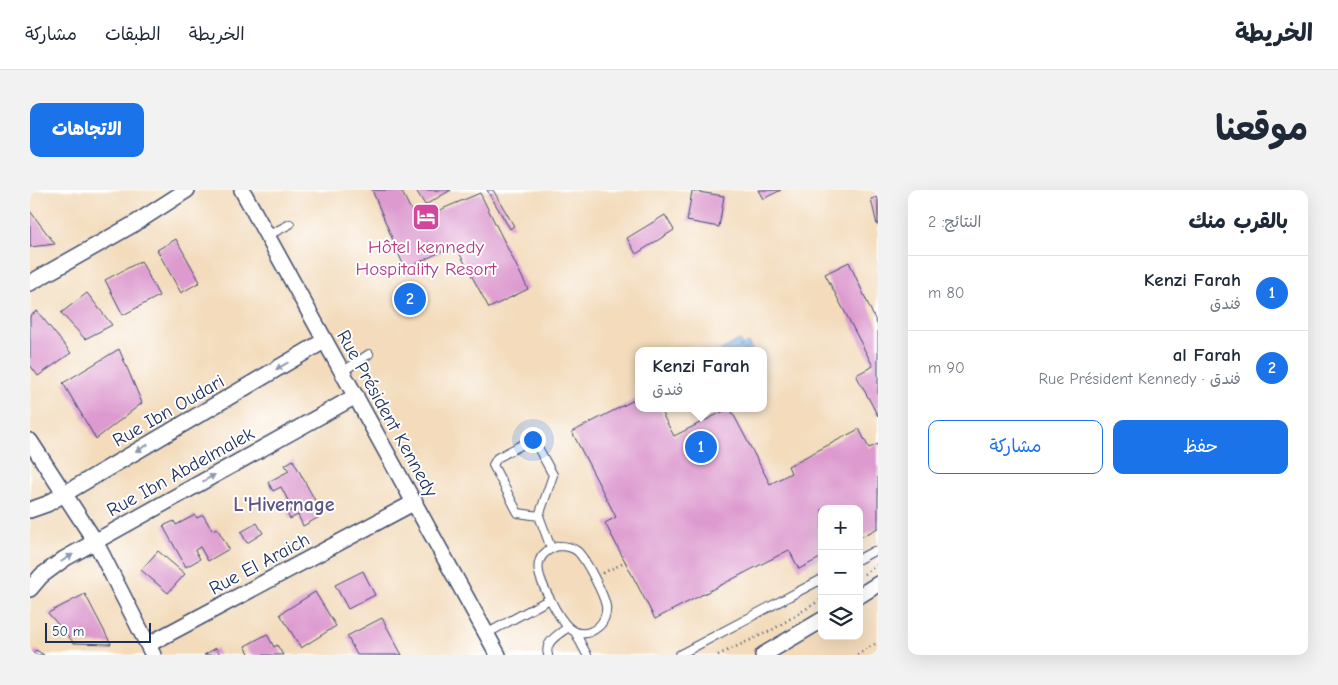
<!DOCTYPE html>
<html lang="ar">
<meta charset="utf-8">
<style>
:root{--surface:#fff;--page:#f2f2f3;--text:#1f2937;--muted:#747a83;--line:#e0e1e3;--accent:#1a73e8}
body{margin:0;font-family:"Comic Neue","Playpen Sans Arabic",sans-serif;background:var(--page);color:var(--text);direction:rtl}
.controls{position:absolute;right:15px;bottom:15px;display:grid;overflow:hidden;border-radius:10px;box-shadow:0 5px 20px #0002}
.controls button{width:45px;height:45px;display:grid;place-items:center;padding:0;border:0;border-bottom:1px solid var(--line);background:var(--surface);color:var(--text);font:25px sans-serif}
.scale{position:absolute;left:15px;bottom:12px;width:106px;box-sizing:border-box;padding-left:5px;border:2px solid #1b2f5e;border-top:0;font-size:14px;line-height:18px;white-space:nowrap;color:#1b2f5e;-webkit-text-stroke:4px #fff;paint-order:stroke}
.you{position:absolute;left:502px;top:249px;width:18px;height:18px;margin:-12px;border:4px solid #fff;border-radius:50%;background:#1a73e8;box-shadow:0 0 0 8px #1a73e833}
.badge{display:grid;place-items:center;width:32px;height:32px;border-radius:50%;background:var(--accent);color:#fff;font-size:16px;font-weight:700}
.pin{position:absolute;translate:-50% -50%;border:2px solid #fff;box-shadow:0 1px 5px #0006}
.popup{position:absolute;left:605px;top:157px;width:132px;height:65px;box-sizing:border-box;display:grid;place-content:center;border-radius:10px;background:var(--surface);filter:drop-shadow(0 1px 4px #0005);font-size:16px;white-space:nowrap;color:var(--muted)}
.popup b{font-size:19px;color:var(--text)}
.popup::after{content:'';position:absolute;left:50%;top:100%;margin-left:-10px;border:10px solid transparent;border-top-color:var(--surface)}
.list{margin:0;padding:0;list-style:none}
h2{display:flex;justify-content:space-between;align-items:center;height:65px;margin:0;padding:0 20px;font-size:21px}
h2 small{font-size:16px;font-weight:400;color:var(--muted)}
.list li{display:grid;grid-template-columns:32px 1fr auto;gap:15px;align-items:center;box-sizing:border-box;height:75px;padding:0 20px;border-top:1px solid var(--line)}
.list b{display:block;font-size:19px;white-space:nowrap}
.list p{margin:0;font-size:16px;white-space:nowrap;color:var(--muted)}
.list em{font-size:16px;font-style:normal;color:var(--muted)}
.actions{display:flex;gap:10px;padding:15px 20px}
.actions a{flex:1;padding:11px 0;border:1px solid var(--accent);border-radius:10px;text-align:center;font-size:18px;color:var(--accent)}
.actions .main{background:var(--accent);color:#fff}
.icon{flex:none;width:28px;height:28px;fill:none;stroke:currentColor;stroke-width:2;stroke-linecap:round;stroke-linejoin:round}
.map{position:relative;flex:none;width:848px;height:465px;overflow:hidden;direction:ltr;border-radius:10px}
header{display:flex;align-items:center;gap:30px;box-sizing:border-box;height:70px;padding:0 25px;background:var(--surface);border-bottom:1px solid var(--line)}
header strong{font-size:24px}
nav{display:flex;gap:28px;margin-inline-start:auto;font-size:18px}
.intro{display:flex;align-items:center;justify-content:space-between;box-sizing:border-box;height:120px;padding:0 30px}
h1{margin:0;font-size:35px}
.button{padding:12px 22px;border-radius:10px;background:var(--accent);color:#fff;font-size:18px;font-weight:700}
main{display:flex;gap:30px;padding:0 30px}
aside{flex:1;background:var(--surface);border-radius:10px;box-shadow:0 5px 20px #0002}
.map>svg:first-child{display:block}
</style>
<header>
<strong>الخريطة</strong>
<nav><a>الخريطة</a><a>الطبقات</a><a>مشاركة</a></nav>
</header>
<div class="intro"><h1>موقعنا</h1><a class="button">الاتجاهات</a></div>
<main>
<aside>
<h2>بالقرب منك<small>النتائج: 2</small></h2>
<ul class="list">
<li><span class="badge">1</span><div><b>Kenzi Farah</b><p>فندق</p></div><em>80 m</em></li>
<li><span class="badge">2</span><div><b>al Farah</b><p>فندق · Rue Président Kennedy</p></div><em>90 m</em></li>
</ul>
<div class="actions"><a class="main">حفظ</a><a>مشاركة</a></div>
</aside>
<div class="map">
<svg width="848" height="465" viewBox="0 0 848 465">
<defs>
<pattern id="water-waves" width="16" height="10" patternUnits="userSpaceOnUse" patternTransform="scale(1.25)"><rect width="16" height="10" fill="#7fbef3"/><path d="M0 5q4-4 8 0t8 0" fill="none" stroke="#679bc8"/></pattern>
</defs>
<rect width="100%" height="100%" fill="#fff"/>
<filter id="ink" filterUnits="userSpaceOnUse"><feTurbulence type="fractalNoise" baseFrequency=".02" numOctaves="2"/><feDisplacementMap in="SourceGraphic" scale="10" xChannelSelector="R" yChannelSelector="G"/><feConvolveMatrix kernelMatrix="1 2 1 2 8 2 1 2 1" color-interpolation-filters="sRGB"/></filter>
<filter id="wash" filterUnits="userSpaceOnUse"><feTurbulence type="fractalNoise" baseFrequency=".0096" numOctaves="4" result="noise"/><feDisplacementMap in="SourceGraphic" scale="20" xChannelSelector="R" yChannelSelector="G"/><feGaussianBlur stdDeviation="1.12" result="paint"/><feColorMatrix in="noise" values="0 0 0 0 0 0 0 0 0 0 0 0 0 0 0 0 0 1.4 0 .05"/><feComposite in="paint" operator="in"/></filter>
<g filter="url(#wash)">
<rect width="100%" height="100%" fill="#f3dbbb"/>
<!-- water -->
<path fill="url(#water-waves)" stroke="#4d76a8" d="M709 150 712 154 709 158 718 153 723 161H690Z"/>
<g id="blocks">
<!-- building -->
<path fill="#dd9acf" d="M342 0H371L386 30 450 3 498 99 459 118 425 55 375 79Z
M386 0H421L395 15Z
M457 0H463L484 36 480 39Z
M728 0H751L733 9Z
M662 1 694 6 689 37 657 31Z
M848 7V35H847L841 9Z
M0 21 25 54 0 57Z
M635 25 644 40 606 64 597 48Z
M146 49 170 92 151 103 127 60Z
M111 71 129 106 93 125 75 90Z
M819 72 848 136V226L826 185 843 176 795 84Z
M57 103 82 135 55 149 31 123Z
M7 121 41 163 8 186 0 175V126Z
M89 159 112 213 66 249 33 193Z
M608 208V218H629L644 246 700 218 740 294 761 283 758 276 829 239 839 258 848 254V338L829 348V319H792V367L769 379 759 360 625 429 575 333 586 327 542 242Z
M263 270 293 325 273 336 268 325 260 329 257 323 263 320 251 297 243 301 238 292 259 281 255 275Z
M165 325 167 328 173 325 182 340 187 338 199 359 178 371 170 357 165 360 170 369 156 377 133 336 144 331 146 335Z
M227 333 233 343 217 353 211 342Z
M128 361 155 384 138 403 111 380Z
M333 381 345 405 318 419 305 395Z
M285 402 306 436 271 458 250 424Z
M55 404 81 454 44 453 18 423Z
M352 428 372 465H327L317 446Z
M237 444 244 457 247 455 253 465H220L215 456Z
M186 458 190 465H174Z
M6 460 14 465H2Z"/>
</g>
</g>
<g filter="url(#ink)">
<use href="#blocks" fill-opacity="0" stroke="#3b496c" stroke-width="1"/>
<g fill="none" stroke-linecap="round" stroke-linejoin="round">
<!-- lane casing -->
<g stroke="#3b496c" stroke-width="10">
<path id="lane" d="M237 46 260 34
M312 182 339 164
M499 251 505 252 523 285 509 326 488 323 463 275 467 268Z
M509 326 521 358
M529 356C536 356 542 357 547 361 556 369 574 405 576 416 577 423 574 432 568 437 545 456 530 429 521 411 509 389 497 365 529 356Z
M829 369 844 361
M545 442 557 465
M456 444 520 409
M518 465C514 452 528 445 537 438
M649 465 792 389"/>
</g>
<!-- street casing -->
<g stroke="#3b496c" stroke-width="18">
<path id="street" d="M212 0 468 465
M0 93 104 34 157 0
M0 251 65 351 123 465
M0 320 17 314 294 151
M0 399 11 386 34 369 326 206
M829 406 848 394
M119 454 385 312
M733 465 792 430"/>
</g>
<!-- path -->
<path stroke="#3b496c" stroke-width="2.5" stroke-dasharray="1 4" stroke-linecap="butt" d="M573 383 596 372
M834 384 848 374
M688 465 742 440 792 409
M827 465 848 452"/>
<!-- lane -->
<use href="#lane" stroke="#fff" stroke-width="8"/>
<!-- street -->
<use href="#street" stroke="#fff" stroke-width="15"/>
</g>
<!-- one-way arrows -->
<defs><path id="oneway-solid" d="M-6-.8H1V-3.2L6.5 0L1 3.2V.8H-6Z" transform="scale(1.25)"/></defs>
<g fill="#8d97ae">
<use href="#oneway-solid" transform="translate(252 176) rotate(150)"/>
<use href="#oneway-solid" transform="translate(112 258) rotate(150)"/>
<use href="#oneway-solid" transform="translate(179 288) rotate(-29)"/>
<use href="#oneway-solid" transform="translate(37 368) rotate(-32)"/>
</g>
</g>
<!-- icons -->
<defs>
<g id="hotel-square" transform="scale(1.4375)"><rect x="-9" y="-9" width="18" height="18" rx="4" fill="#d1479c" stroke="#fff"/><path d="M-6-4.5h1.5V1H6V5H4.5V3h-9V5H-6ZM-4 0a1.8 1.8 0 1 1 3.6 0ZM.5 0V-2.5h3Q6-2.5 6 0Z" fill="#fff"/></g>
</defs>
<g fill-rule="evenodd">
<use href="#hotel-square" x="396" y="27"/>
</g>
<g text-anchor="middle" stroke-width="4" stroke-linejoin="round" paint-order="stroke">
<!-- hotel labels -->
<g font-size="19" fill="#b23c85" stroke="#fff">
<text x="396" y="63">Hôtel kennedy<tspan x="396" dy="22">Hospitality Resort</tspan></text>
</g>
<!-- street labels -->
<g font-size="19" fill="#1b2f5e" stroke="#fff">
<text transform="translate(138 220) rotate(-30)" y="7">Rue Ibn Oudari</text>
<text transform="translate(358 223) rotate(61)" y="7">Rue Président Kennedy</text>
<text transform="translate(150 281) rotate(-29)" y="7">Rue Ibn Abdelmalek</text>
<text transform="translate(229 373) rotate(-28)" y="7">Rue El Araich</text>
</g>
<!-- neighbourhood labels -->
<g font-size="20" font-weight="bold" fill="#5f5486" stroke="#fff">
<text x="254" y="321">L'Hivernage</text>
</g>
</g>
</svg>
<div class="controls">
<button>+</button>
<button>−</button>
<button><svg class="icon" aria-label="layers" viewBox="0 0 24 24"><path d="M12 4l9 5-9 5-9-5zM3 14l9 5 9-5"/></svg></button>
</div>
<div class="scale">50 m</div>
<div class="you"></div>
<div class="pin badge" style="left:671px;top:257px">1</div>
<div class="popup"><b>Kenzi Farah</b>فندق</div>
<div class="pin badge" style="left:380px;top:109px">2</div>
</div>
</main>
